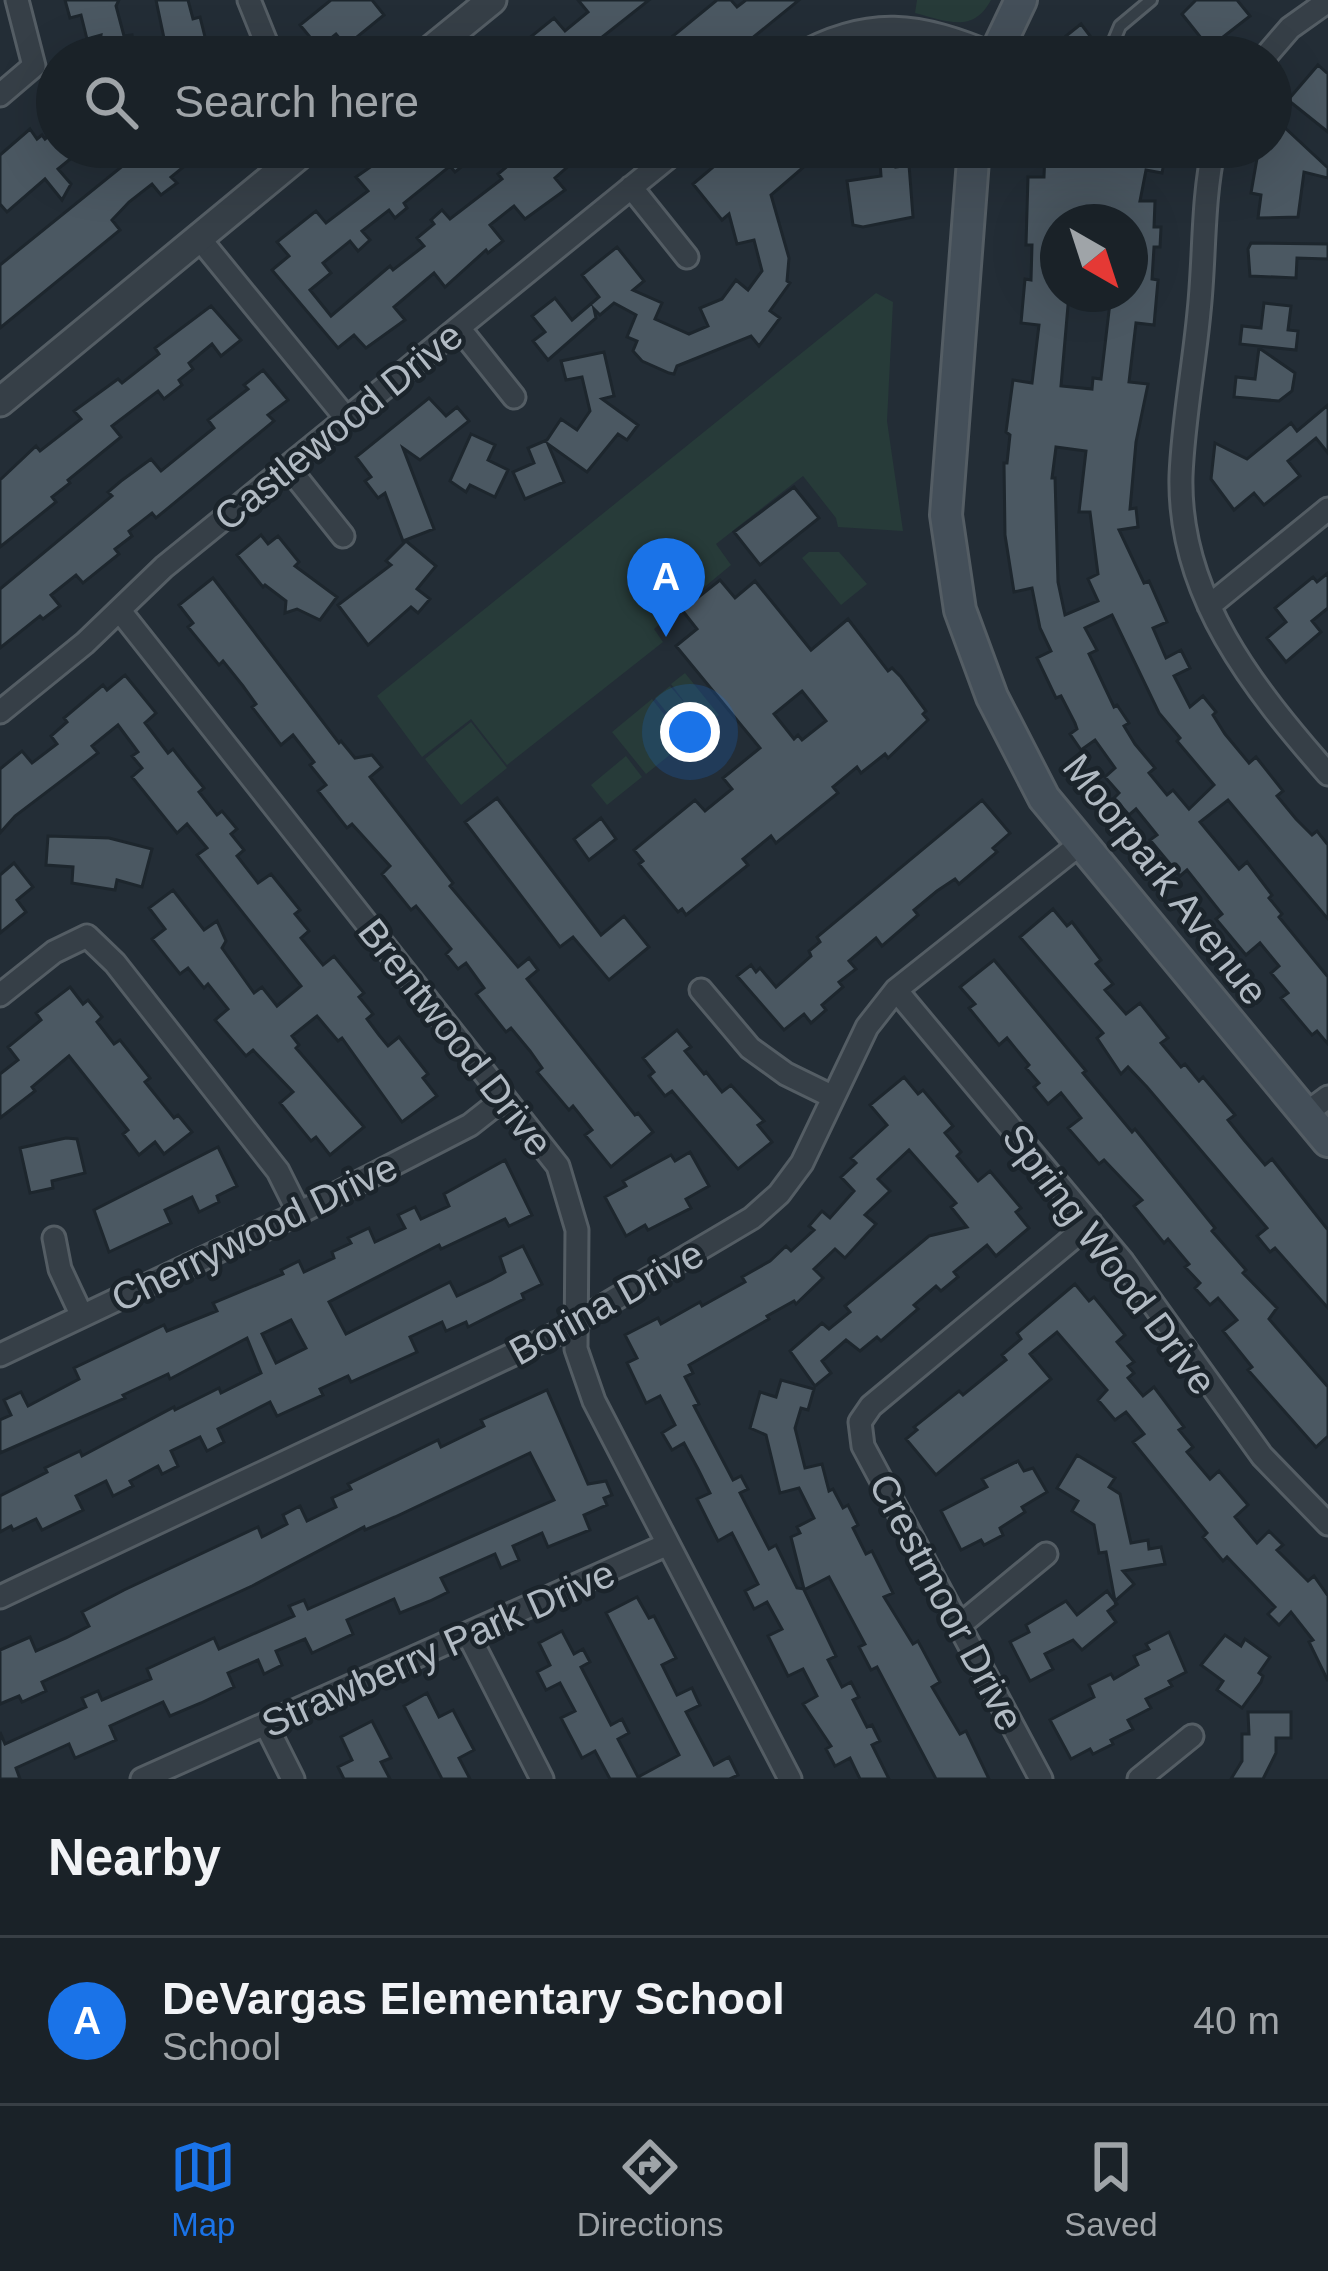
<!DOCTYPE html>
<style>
:root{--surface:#1a2228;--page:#232a30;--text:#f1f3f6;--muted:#9fa4a8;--line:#383f45;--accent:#1a73e8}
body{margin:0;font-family:Arial,sans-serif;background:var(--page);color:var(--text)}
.compass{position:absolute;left:1040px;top:204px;width:108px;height:108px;border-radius:50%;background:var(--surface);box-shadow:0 12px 48px #0002;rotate:141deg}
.you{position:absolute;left:690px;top:732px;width:42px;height:42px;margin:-30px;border:9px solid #fff;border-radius:50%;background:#1a73e8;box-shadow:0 0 0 18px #1a73e833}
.badge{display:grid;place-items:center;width:78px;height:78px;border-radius:50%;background:var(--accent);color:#fff;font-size:39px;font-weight:700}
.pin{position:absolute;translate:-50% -99px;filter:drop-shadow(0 3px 6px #0008)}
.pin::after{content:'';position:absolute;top:63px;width:42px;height:36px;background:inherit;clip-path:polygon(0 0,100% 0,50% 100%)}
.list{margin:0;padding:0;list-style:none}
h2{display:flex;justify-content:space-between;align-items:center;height:156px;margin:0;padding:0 48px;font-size:51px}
h2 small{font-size:39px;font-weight:400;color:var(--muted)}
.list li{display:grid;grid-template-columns:78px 1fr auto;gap:36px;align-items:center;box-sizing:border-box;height:168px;padding:0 48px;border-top:3px solid var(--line)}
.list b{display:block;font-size:45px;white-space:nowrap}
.list p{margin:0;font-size:39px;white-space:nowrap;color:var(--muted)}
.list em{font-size:39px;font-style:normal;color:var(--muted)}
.icon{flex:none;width:66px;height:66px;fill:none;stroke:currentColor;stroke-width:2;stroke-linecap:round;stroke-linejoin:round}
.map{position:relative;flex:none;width:1328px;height:1779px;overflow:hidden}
.search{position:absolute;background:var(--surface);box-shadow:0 12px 48px #0002;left:36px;right:36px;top:36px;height:132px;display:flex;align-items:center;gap:30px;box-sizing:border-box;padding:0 42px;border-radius:66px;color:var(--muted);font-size:45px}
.sheet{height:324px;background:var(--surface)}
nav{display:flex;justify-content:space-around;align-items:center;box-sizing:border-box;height:168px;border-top:3px solid var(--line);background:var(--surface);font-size:33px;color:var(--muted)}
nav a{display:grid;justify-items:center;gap:6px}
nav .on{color:var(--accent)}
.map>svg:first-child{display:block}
</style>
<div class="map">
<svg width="1328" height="1779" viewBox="0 0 1328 1779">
<rect width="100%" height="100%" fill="#232d36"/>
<!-- green -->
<path fill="#273b39" d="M917 0H991C973 34 947 21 915 13Z
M876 293 893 302 887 421 903 531 838 527 836 518 803 476 716 544 731 565 654 629 663 642 507 765 471 719 422 757 377 696Z
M809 552H839L867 584 841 605 802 558Z
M685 673 719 715 705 726 689 708 704 728 689 740 655 698 670 686 688 707 671 684Z
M652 699 686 742 646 774 612 732Z
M471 722 507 768 461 805 425 759Z
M626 756 642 777 607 805 591 785Z"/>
<!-- building -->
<path fill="#4b5862" stroke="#1d262d" stroke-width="3" fill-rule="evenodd" d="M65 0H119L116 6 124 36 132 35 135 57H98L101 35 87 39 81 15 70 18Z
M156 0H188L193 19 200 17 206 41 213 39 218 57H168Z
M331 0H372L384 15 346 46 336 34 319 48 300 25Z
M578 0H649L601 38 607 45 593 57H524L517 48 554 18 565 31 588 12Z
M717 0H731L737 7 746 0H799L729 57H658L677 41 673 36Z
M1196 0H1237L1250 16 1209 48 1182 14Z
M1081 24 1100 49 1090 57H1050L1070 41 1066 36Z
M1318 65 1328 74V132L1288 100Z
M1284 127 1328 168V178L1304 172 1298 217 1258 218 1261 195 1251 193 1259 147H1271Z
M30 129 37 139 42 135 45 139 57 129V147H85L58 169 71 184 62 200 45 179 7 212 0 204V155Z
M146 147H208L171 177 177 183 161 195 152 184 129 202 112 220 120 230 0 328V265Z
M408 147H487L455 172 450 166 404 203 407 208 395 218 389 210 362 231 370 240 358 251 350 241 323 263 331 273 310 290 331 316 390 266 393 270 424 246 417 238 434 224 431 220 442 210 450 219 502 179 498 174 522 154 528 161 546 147H590L555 178 565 190 525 219 514 206 490 225 503 241 488 253 486 250 445 287 434 273 394 307 405 320 366 348 354 335 338 348 272 270 289 256 277 242 316 211 326 223 368 191 356 177 396 149 400 154Z
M749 147H827L771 195 789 258 787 281 790 283 770 311 780 318 759 346 751 336 677 366 674 374 669 373 642 361 633 351 637 341 627 337 636 315 614 303 600 315 594 309 596 318 548 360 533 341 545 332 532 316 555 298 572 320 599 297 582 275 617 247 644 281 633 290 662 303 655 319 689 334 708 326 700 308 722 299 736 280 748 290 762 271 754 240 737 244 729 214 722 220 693 184 719 162 739 156Z
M896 147V167L909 165 913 217 863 227 853 225 847 181 881 176 879 148Z
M1104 147H1167L1162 173 1146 170 1140 201H1155L1154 227H1161L1160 247H1154L1152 279 1158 280 1154 325 1136 323 1129 382 1148 384 1136 442 1130 509 1136 508 1138 527 1119 530 1144 583 1149 581 1167 622 1153 628 1166 658 1181 650 1190 668 1174 676 1190 707 1203 696 1216 712 1213 715 1225 734 1249 763 1256 757 1283 791 1277 796 1296 819 1312 835 1317 831 1328 845V919L1228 800 1200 822 1239 869 1247 862 1272 895 1269 898 1282 914 1279 917 1328 977V1044L1317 1031 1312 1035 1281 998 1288 993 1271 973 1279 966 1260 943 1246 955 1216 919 1222 914 1187 870 1180 876 1150 840 1157 835 1136 809 1129 815 1114 798 1119 793 1105 777 1115 768 1095 740 1081 750 1070 734 1077 729 1075 723 1061 696 1056 698 1037 658 1051 651 1040 628 1032 588 1014 592 1005 535 1004 463H1007L1010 435 1006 432 1013 380 1032 383 1039 325 1021 323 1025 279 1031 280 1032 245H1026L1028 177H1044L1045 152 1089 153V149L1104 150ZM1058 222H1130V294H1111L1101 379 1093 378 1092 389 1061 386 1069 294H1058ZM1056 447 1086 451 1079 512H1090L1098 574 1088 579 1098 601 1065 615 1058 582 1055 478H1052ZM1112 615 1159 713 1180 738 1177 741 1214 785 1189 809 1173 790 1167 795 1149 773 1155 768 1135 744 1124 726 1129 723 1117 705 1114 707 1089 654 1097 650 1085 628Z
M1251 243 1328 244V259L1297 258 1296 278 1250 276 1248 249Z
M1264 303 1291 306 1288 330 1298 331 1296 350 1240 344 1242 326 1261 328Z
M211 306 241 340 221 356 212 344 189 363 193 369 179 380 182 385 164 399 158 391 112 426 121 437 68 480 70 483 52 497 56 502 0 547V480L36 446 40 451 81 419 74 411 118 379 122 383 159 354 155 348Z
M1259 348 1295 373 1292 391 1279 401 1234 397 1236 377 1255 379Z
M604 352 614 396 602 399 638 425 627 440 618 434 587 472 548 444 564 482 525 499 513 472 534 463 528 448 547 440 561 419 577 430 590 411 582 377 566 380 561 361Z
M263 370 288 400 268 415 274 421 156 518 152 513 129 531 132 536 115 549 119 554 83 583 76 575 51 595 60 606 43 619 40 616 0 648V589L112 496 108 492 121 481 151 459 161 471 214 428 208 420 248 389 244 385Z
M429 398 446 416 457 407 469 421 420 460 403 448 434 529 403 541 385 493 378 498 365 481 371 477 356 457Z
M1328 405V453L1316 438 1288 461 1300 476 1264 505 1254 493 1234 510 1211 479 1215 443 1247 459 1291 423 1297 431Z
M471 434 495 445 488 460 508 470 495 497 470 485 466 492 450 481Z
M794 487 819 518 760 565 734 532Z
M261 535 268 544 278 536 299 562 295 566 337 597 320 620 297 609 285 613 286 601 265 585 263 587 237 555Z
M406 541 436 566 417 589 430 599 418 613 411 607 368 645 338 605 391 565 386 561Z
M1328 573V608L1312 621 1321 632 1286 662 1267 638 1286 622 1275 608 1313 577 1317 582Z
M213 578 339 743 341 741 355 758 372 755 382 767 370 777 453 883 450 886 518 967 529 958 538 970 527 979 635 1115 638 1113 653 1132 611 1167 585 1135 592 1130 573 1106 569 1110 537 1072 542 1068 530 1051 511 1028 506 1032 476 994 484 988 466 963 458 969 446 954 451 949 416 906 411 910 382 874 390 866 352 824 347 828 318 791 326 785 310 765 314 762 293 735 281 745 252 707 256 704 243 686 223 661 219 665 188 627 193 623 179 605Z
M720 580 735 598 755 581 811 650 848 619 888 671 892 668 901 677 926 711 923 714 928 720 888 758 885 754 861 773 857 767 833 787 838 793 776 843 771 836 743 859 748 865 686 915 682 909 678 912 639 864 643 861 634 850 695 800 705 811 732 789 723 778 760 748 676 646 697 629 682 610ZM802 691 826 721 802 740 798 735 794 739 774 714Z
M125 675 156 713 145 723 168 753 173 749 187 767 204 788 199 792 217 815 222 811 237 829 231 834 244 850 237 856 258 883 271 874 300 910 295 914 309 931 301 938 323 965 334 956 364 993 359 997 373 1014 367 1019 379 1035 388 1046 399 1037 428 1074 423 1078 437 1096 402 1122 342 1038 338 1041 317 1016 292 1036 299 1045 296 1048 364 1127 330 1155 316 1137 311 1141 280 1103 293 1092 253 1050 246 1056 215 1020 228 1009 208 984 204 988 188 968 180 974 152 939 165 929 149 908 173 890 204 930 217 921 226 941 222 948 254 993 262 987 277 1006 301 986 197 855 207 848 187 824 177 833 132 777 142 768 132 756 138 752 118 725 92 746 98 753 15 816 0 833V769L22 751 32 763 57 744 51 736 67 722 64 718 103 685 107 690Z
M497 798 601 935 624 916 649 947 609 980 573 937 560 947 465 822Z
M982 800 1010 833 993 848 997 852 959 884 955 879 937 891 914 910 918 915 882 946 876 938 849 961 856 969 839 982 843 987 822 1005 826 1010 811 1023 804 1014 784 1030 737 976 751 965 756 972 760 968 776 987 811 956 809 951 820 942 817 937Z
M601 818 616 839 589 860 574 839Z
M48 836 109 838 152 849 142 887 117 880 115 890 72 883 73 867 46 865Z
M14 863 33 887 17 900 26 912 0 933V875Z
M1053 909 1067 926 1072 922 1101 960 1096 964 1113 984 1105 990 1126 1014 1140 1003 1168 1038 1161 1043 1181 1067 1185 1064 1199 1081 1203 1077 1235 1115 1228 1120 1244 1140 1265 1165 1272 1159 1328 1230V1308L1275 1248 1270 1252 1257 1236 1267 1228 1147 1087 1128 1067 1121 1074 1097 1038 1103 1033 1020 937Z
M994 960 1086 1071 1083 1073 1132 1132 1135 1129 1215 1228 1212 1231 1246 1270 1243 1273 1277 1308 1269 1319 1328 1387V1436L1316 1447 1248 1370 1252 1367 1223 1331 1237 1320 1218 1298 1210 1305 1195 1288 1200 1283 1185 1267 1189 1264 1168 1239 1164 1243 1134 1206 1142 1200 1104 1160 1099 1164 1068 1128 1081 1118 1061 1093 1048 1104 1034 1087 1039 1083 1026 1068 1029 1065 1007 1038 999 1045 969 1008 975 1004 960 987Z
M70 987 83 1004 88 1000 102 1017 97 1022 114 1044 120 1040 150 1078 145 1082 174 1118 178 1115 192 1132 164 1154 155 1142 139 1155 123 1134 128 1130 69 1056 32 1087 35 1091 0 1118V1074L18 1060 8 1047 41 1020 36 1013Z
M677 1030 691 1047 685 1051 704 1074 706 1072 722 1092 731 1085 764 1121 758 1125 772 1142 738 1169 672 1091 665 1096 649 1076 654 1072 643 1058Z
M904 1077 918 1094 923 1090 953 1126 945 1133 961 1152 957 1156 978 1181 990 1171 1021 1208 1016 1212 1029 1228 996 1256 987 1245 954 1272 958 1277 941 1291 936 1286 914 1305 918 1309 881 1341 877 1337 860 1351 846 1340 822 1361 831 1373 815 1386 790 1351 822 1323 829 1329 850 1312 845 1306 929 1236 967 1227 951 1207 956 1203 909 1150 878 1179 890 1191 865 1215 876 1224 845 1258 835 1249 814 1269 823 1278 796 1304 794 1301 767 1316 769 1319 689 1365 693 1373 685 1377 699 1404 694 1406 733 1480 741 1476 748 1489 740 1493 769 1549 776 1545 797 1588 804 1589 791 1537 800 1533 797 1527 814 1518 799 1488 780 1493 766 1435 750 1428 760 1392 776 1397 781 1380 814 1389 808 1410 801 1408 795 1428 805 1468 822 1464 829 1491 833 1489 843 1508 848 1505 858 1525 853 1528 866 1554 872 1551 893 1593 884 1597 913 1644 918 1641 940 1682 932 1687 960 1734 966 1731 989 1779H936L877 1667 871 1670 859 1647 865 1644 829 1577 804 1590 836 1656 828 1660 842 1687 851 1682 859 1697 853 1700 867 1727 872 1725 880 1741 872 1745 889 1779H860L850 1758 835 1766 826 1749 831 1746 803 1704 817 1696 803 1669 788 1676 768 1636 782 1629 767 1602 754 1609 745 1591 758 1584 732 1533 718 1541 697 1499 710 1493 698 1469 684 1443 672 1450 662 1433 675 1425 660 1396 646 1403 627 1363 637 1358 625 1335 658 1318 661 1324 700 1302 702 1306 745 1282 742 1277 770 1261 786 1246 791 1251 814 1230 809 1226 822 1211 830 1218 854 1191 841 1177 856 1163 851 1158 887 1125 870 1105Z
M66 1138 77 1139 85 1173 52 1181 53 1188 30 1193 20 1148Z
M218 1147 237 1186 217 1196 219 1202 199 1212 192 1197 165 1210 171 1223 109 1252 94 1210Z
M690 1152 709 1186 686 1199 691 1208 648 1230 645 1225 626 1236 605 1197 626 1186 623 1181 671 1155 675 1161Z
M505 1160 532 1215 509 1226 505 1219 441 1249 439 1245 329 1302 346 1334 450 1282 457 1296 491 1280 505 1272 500 1257 523 1246 542 1284 522 1294 524 1299 468 1327 466 1322 446 1331 442 1322 410 1337 417 1352 351 1382 348 1376 320 1389 323 1395 277 1416 270 1402 218 1429 224 1442 207 1451 200 1437 171 1451 178 1466 162 1474 158 1466 130 1481 133 1486 113 1496 106 1481 76 1496 83 1510 42 1530 36 1519 13 1530 11 1526 0 1532V1496L47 1472 45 1468 80 1451 82 1456 174 1407 175 1410 219 1388 221 1393 261 1373 247 1338 170 1379 168 1374 123 1395 125 1398 0 1453V1420L11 1415 4 1400 21 1392 28 1406 79 1379 74 1368 164 1325 167 1331 217 1311 213 1303 283 1274 281 1270 299 1261 304 1272 334 1258 332 1252 351 1243 348 1238 369 1228 375 1242 405 1228 398 1215 415 1207 421 1219 449 1206 444 1194ZM291 1320 306 1348 276 1363 262 1334Z
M1075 1284 1089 1301 1094 1297 1125 1335 1117 1342 1134 1362 1128 1366 1134 1373 1128 1378 1143 1396 1154 1387 1184 1427 1179 1430 1193 1447 1187 1452 1210 1479 1219 1471 1248 1505 1235 1517 1257 1543 1269 1531 1283 1545 1277 1550 1308 1581 1314 1576 1328 1596V1681L1309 1642 1313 1640 1291 1612 1279 1625 1268 1614 1275 1607 1227 1557 1223 1561 1203 1537 1207 1533 1133 1442 1144 1434 1126 1412 1115 1420 1098 1400 1107 1390 1057 1332 1030 1354 1051 1379 936 1475 906 1439 917 1430 914 1427 959 1391 963 1395 1006 1360 1002 1355 1021 1339 1017 1333Z
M547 1390 588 1484 606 1481 612 1495 604 1498 607 1505 584 1515 590 1530 548 1547 542 1533 513 1546 519 1560 501 1568 495 1554 441 1578 448 1592 430 1601 400 1613 394 1599 347 1620 353 1634 312 1653 305 1639 276 1651 282 1665 264 1674 258 1660 228 1673 234 1687 201 1703 170 1716 163 1702 110 1726 116 1740 75 1758 69 1744 16 1768 20 1779H0V1732L5 1744 86 1707 82 1698 98 1691 102 1700 151 1679 147 1669 214 1638 219 1649 294 1616 289 1606 304 1600 308 1609 554 1500 530 1453 395 1517 365 1530 364 1527 252 1586 42 1682 46 1691 22 1702 19 1696 0 1704V1650L30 1637 36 1651 66 1638 89 1626 82 1612 124 1590 258 1527 262 1537 287 1524 283 1515 300 1506 307 1521 336 1507 332 1498 351 1489 348 1484 438 1440 441 1447 484 1426 481 1420Z
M1077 1455 1115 1478 1109 1487 1120 1494 1131 1543 1148 1540 1149 1549 1161 1547 1165 1564 1123 1571 1134 1584 1115 1601 1106 1552 1099 1553 1094 1525 1072 1511 1078 1501 1057 1488Z
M1018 1461 1024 1471 1033 1468 1047 1492 1022 1507 1025 1512 1000 1528 1003 1535 984 1545 981 1540 961 1550 941 1511 987 1487 982 1479Z
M1107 1591 1117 1604 1108 1611 1116 1622 1082 1650 1073 1640 1045 1654 1053 1669 1030 1681 1010 1642 1029 1632 1026 1625 1066 1601 1077 1615Z
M637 1597 649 1618 654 1616 676 1658 662 1665 677 1695 692 1688 698 1701 700 1705 686 1712 714 1765 729 1757 738 1775 729 1779H610L595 1751 582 1758 561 1718 575 1711 560 1683 546 1690 537 1672 550 1665 539 1643 562 1631 574 1654 583 1649 590 1662 581 1667 611 1725 622 1719 629 1733 618 1739 638 1777 679 1755 606 1613Z
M1169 1632 1186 1672 1169 1681 1172 1686 1146 1699 1151 1708 1128 1720 1133 1729 1111 1740 1113 1744 1093 1754 1090 1749 1071 1759 1050 1720 1094 1697 1089 1685 1111 1674 1114 1679 1138 1665 1134 1656 1149 1649 1146 1644Z
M1225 1635 1241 1646 1245 1639 1270 1657 1259 1673 1263 1676 1261 1682 1242 1708 1217 1690 1223 1681 1201 1665Z
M427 1693 439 1717 453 1710 474 1750 459 1758 470 1779H442L404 1706Z
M1248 1712H1291V1738H1276V1753L1263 1779H1231L1242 1761V1734H1249Z
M372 1721 391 1758 381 1762 390 1779H344L338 1767 352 1760 341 1737Z"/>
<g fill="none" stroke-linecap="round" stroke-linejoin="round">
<!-- service casing -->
<g stroke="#545d64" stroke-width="16">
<path id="service" d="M1107 57 1120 26 1151 0"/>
</g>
<!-- minor casing -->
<g stroke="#545d64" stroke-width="27">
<path id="minor" d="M249 0 272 57
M795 57C869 15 919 23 995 55
M1265 57 1290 28 1328 1
M0 95 34 66 17 0
M1214 147C1202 202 1205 256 1199 312 1194 366 1183 422 1181 476 1178 596 1254 689 1328 774
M631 187 687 257
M199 238 346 418
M459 328 514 397
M288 467 343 536
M1209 606 1328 509
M120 611 558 1166 577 1230 576 1349 594 1401 790 1779
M0 712 85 643 164 567 681 147
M701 990 750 1048 786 1074 833 1097
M896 990 1123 1262 1262 1456 1328 1524
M0 995 54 952 87 936 115 963 278 1171 299 1213
M1305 1114 1328 1097
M54 1238 60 1269 82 1316
M0 1355 299 1213 470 1125 503 1099
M0 1597 556 1334 752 1218 779 1194 802 1163 867 1027 896 990 1080 844
M960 1625 1046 1554
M468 1634 542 1779
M266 1725 293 1779
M142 1779 668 1544
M1041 1779 863 1446 860 1422 871 1406 1091 1223
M1139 1779 1192 1736"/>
</g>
<!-- tertiary casing -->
<g stroke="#545d64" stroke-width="33">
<path id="tertiary" d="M422 57 492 0
M0 402 309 147"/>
</g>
<!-- secondary casing -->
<g stroke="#545d64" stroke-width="36">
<path id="secondary" d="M994 57 1021 0
M974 147 946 515 960 610 992 697 1044 798 1328 1141"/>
</g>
<!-- service -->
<use href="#service" stroke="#363f47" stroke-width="10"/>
<!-- minor -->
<use href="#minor" stroke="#363f47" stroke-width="21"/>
<!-- tertiary -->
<use href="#tertiary" stroke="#363f47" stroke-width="27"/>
<!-- secondary -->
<use href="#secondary" stroke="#444f59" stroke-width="30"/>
</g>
<g text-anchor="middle" stroke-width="9" stroke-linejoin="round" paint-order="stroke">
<!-- street labels -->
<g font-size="39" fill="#b1bac3" stroke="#1b242b">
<text transform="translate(338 426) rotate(-39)" y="14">Castlewood Drive</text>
<text transform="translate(1166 879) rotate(52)" y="14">Moorpark Avenue</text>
<text transform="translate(456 1037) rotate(52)" y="14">Brentwood Drive</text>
<text transform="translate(254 1232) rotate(-26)" y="14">Cherrywood Drive</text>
<text transform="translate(1110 1259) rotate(53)" y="14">Spring Wood Drive</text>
<text transform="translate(606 1302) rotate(-29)" y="14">Borina Drive</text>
<text transform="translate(947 1602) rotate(62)" y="14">Crestmoor Drive</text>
<text transform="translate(438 1648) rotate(-24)" y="14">Strawberry Park Drive</text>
</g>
</g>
</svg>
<svg class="compass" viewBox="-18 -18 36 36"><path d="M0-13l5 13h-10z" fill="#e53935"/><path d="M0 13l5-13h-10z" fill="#9fa4a8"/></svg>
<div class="you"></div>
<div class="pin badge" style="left:666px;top:637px">A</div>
<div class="search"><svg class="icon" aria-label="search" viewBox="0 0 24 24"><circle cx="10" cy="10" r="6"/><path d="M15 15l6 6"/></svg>Search here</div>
</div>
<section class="sheet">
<h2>Nearby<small></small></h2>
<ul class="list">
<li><span class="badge">A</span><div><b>DeVargas Elementary School</b><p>School</p></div><em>40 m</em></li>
</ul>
</section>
<nav>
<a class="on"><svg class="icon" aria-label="map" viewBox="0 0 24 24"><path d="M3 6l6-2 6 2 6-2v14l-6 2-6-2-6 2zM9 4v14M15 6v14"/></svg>Map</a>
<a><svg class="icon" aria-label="directions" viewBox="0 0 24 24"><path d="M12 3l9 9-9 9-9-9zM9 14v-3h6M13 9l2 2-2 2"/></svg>Directions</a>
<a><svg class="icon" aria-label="saved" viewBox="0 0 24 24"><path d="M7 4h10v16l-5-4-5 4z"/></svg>Saved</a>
</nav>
